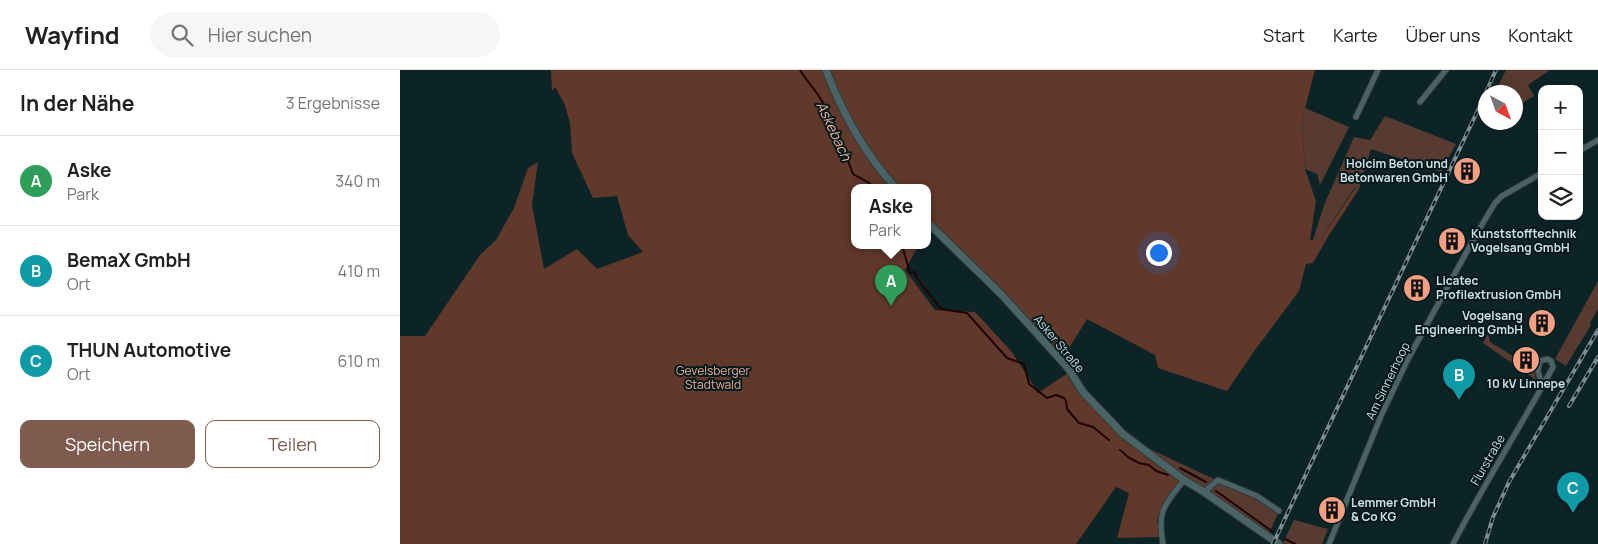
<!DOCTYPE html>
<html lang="de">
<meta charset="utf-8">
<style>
:root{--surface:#fff;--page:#f6f6f6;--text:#202124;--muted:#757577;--line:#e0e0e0;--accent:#7f5a4e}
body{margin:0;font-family:Manrope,sans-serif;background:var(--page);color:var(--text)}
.controls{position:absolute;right:15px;top:15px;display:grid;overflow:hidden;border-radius:10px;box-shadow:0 2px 12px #0003}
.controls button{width:45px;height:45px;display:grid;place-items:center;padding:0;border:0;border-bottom:1px solid var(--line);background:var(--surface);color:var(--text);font:25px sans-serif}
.compass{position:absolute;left:1078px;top:15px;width:45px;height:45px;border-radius:50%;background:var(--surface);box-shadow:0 2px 12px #0003;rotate:139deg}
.you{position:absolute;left:758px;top:182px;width:18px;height:18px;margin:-12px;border:4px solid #fff;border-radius:50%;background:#1a73e8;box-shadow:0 0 0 8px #1a73e833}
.badge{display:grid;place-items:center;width:32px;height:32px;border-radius:50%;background:var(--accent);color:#fff;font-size:16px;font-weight:700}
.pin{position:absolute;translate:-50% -41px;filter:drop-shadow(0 1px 2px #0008)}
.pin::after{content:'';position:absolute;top:26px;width:18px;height:15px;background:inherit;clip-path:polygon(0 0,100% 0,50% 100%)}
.popup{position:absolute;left:451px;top:114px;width:80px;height:65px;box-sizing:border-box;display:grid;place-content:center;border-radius:10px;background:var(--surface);filter:drop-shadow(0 1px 4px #0005);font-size:16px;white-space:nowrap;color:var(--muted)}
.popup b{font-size:19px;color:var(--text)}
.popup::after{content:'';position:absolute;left:50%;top:100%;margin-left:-10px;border:10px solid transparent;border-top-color:var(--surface)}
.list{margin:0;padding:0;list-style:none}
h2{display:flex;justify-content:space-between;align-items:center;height:65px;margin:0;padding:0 20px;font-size:21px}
h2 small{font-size:16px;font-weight:400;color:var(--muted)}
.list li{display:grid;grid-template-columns:32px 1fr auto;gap:15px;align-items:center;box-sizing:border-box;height:90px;padding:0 20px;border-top:1px solid var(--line)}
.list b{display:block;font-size:19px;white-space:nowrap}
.list p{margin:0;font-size:16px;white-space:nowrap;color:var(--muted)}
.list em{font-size:16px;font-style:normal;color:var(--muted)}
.actions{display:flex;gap:10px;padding:15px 20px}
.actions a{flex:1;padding:11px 0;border:1px solid var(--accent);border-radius:10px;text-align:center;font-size:18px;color:var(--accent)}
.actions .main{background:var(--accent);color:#fff}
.icon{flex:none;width:28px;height:28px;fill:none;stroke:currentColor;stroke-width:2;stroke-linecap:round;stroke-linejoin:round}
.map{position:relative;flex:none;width:1198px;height:474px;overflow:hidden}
header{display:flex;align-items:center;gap:30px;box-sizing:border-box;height:70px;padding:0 25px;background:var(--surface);border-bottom:1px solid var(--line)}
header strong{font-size:24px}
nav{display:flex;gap:28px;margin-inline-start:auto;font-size:18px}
.search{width:350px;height:45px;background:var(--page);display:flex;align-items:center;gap:12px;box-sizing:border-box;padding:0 18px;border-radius:28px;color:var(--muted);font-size:19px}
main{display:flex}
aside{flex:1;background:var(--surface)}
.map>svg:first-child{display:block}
</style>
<header>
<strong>Wayfind</strong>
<div class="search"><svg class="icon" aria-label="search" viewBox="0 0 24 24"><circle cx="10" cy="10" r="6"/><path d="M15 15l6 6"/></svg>Hier suchen</div>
<nav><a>Start</a><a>Karte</a><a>Über uns</a><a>Kontakt</a></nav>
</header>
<main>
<aside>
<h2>In der Nähe<small>3 Ergebnisse</small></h2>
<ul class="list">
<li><span class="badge" style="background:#2e9e5b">A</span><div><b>Aske</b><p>Park</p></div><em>340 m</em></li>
<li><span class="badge" style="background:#0f9aa8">B</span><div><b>BemaX GmbH</b><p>Ort</p></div><em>410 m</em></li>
<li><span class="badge" style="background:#0f9aa8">C</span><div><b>THUN Automotive</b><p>Ort</p></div><em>610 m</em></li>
</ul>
<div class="actions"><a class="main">Speichern</a><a>Teilen</a></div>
</aside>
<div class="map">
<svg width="1198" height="474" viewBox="0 0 1198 474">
<rect width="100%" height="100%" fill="#0c2426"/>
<!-- green -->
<path fill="#583b30" d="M1106 0H1150L1128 15 1134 26 1116 37V22H1095Z
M905 38 949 57 920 115 917 104 905 99 902 50Z
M985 46 1056 74 1041 102 971 79 959 119 955 117 920 170H913L924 135 954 67 970 70Z
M1198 211V239L1190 253 1191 255 1166 296 1155 289Z
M1088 264 1090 272 1134 299 1136 310 1083 273Z
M748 378 805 405 857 426 879 441 868 466 745 380Z
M894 450 928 459 922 474H885L883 473Z"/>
<!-- forest -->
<path fill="#60392b" d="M151 0H915L902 50 905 99 916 131 910 170H920L956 117 959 119 926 170 913 193 906 194 899 221 855 280 827 321 758 298 755 285 687 249 663 288 531 153 527 159V117H455V175H519L505 200 535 240 575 242 612 282 638 323 668 303 718 362 741 382 778 407 780 410 779 413 762 438 757 450 761 467 717 468 729 423 716 417 676 474H0V266H25L80 185 96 170 114 138 128 98 138 92 132 135 144 199 177 179 197 199 243 182 228 165 217 126 193 128 172 83 170 53 165 35 155 17 152 21Z"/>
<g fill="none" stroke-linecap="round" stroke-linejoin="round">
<!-- stream -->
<path stroke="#220200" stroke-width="2" d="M400 0C409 16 427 29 427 49L435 57 453 104 469 113 473 117
M502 175 510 203 515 202 516 207 541 239 567 243 607 288 624 294 629 314 647 328 656 325 664 328 666 331 667 339 679 353 693 357 709 370
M720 380 728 387 739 393 749 395 756 401 768 405
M780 398 806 412
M816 421 873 462
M885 469 895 474"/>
<!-- street casing -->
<g stroke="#2e3b3d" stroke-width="7">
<path id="street" d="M1020 32 1046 0
M956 47 978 0
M1179 81 1198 70
M804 422 818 410 857 426 879 441
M763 474C757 440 764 436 784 410
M929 474 981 346 1008 289 1077 163 1095 133 1102 126 1142 103
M1053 474C1084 414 1121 356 1153 297L1151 291 1147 289 1140 291 1138 300 1142 317"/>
</g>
<!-- secondary casing -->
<g stroke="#2e3b3d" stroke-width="9">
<path id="secondary" d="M426 0C442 42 465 84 495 117
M527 152 600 223 668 298 683 322 723 364 784 410 804 422 879 474"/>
</g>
<!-- street -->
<use href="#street" stroke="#4a6365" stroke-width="5"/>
<!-- secondary -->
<use href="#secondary" stroke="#4a6365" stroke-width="7"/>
<!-- rail casing -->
<g stroke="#7b8d8f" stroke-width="4">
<path id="rail" d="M1086 22 1096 0
M1169 336 1198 287
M873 474 1086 23
M1085 474 1093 447 1109 412 1198 260"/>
</g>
<!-- rail -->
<use href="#rail" stroke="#031a1d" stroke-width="2" stroke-dasharray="5.5" stroke-linecap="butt"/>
</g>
<!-- icons -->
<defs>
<g id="building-disc" transform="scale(1.4375)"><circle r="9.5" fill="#f39f82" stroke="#031a1d"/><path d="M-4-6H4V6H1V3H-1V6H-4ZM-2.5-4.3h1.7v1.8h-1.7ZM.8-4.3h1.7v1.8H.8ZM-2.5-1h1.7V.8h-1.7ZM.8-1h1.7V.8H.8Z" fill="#111"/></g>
</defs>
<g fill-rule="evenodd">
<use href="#building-disc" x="1067" y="101"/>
<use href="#building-disc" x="1052" y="171"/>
<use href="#building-disc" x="1017" y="218"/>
<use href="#building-disc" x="1142" y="253"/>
<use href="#building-disc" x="1126" y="290"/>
<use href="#building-disc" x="932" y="440"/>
</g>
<g text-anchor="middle" stroke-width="4" stroke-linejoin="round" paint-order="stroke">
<!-- poi labels -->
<g font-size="12" font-weight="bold" fill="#d2dfe1" stroke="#031a1d" text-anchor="start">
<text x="1048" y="98" text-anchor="end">Holcim Beton und<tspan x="1048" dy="14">Betonwaren GmbH</tspan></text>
<text x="1071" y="168">Kunststofftechnik<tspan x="1071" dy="14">Vogelsang GmbH</tspan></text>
<text x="1036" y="215">Licatec<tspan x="1036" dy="14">Profilextrusion GmbH</tspan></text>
<text x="1123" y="250" text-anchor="end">Vogelsang<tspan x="1123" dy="14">Engineering GmbH</tspan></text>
<text x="1126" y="318" text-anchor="middle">10 kV Linnepe</text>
<text x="951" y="437">Lemmer GmbH<tspan x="951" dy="14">&amp; Co KG</tspan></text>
</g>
<!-- street labels -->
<g font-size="12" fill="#d2dfe1" stroke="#031a1d">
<text transform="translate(659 274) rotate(50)" y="4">Asker Straße</text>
<text transform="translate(988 311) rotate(-64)" y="4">Am Sinnerhoop</text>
<text transform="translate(1088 390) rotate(-60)" y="4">Flurstraße</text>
</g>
<!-- park labels -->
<g font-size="12" fill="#f1aa91" stroke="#031a1d">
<text x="313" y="305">Gevelsberger<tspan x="313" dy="14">Stadtwald</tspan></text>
</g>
<!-- water labels -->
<g font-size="14" font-style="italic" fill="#f9b299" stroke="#031a1d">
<text transform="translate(434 61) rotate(65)" y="5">Askebach</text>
</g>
</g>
</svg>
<div class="controls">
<button>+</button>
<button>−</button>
<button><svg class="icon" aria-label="layers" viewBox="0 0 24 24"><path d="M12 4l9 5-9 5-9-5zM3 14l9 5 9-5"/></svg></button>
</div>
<svg class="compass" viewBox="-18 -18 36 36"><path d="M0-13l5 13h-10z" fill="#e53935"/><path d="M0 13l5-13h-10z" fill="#757577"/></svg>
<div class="you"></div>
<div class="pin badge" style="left:491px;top:236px;background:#2e9e5b">A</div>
<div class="popup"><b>Aske</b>Park</div>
<div class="pin badge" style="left:1059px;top:330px;background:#0f9aa8">B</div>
<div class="pin badge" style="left:1173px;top:443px;background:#0f9aa8">C</div>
</div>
</main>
